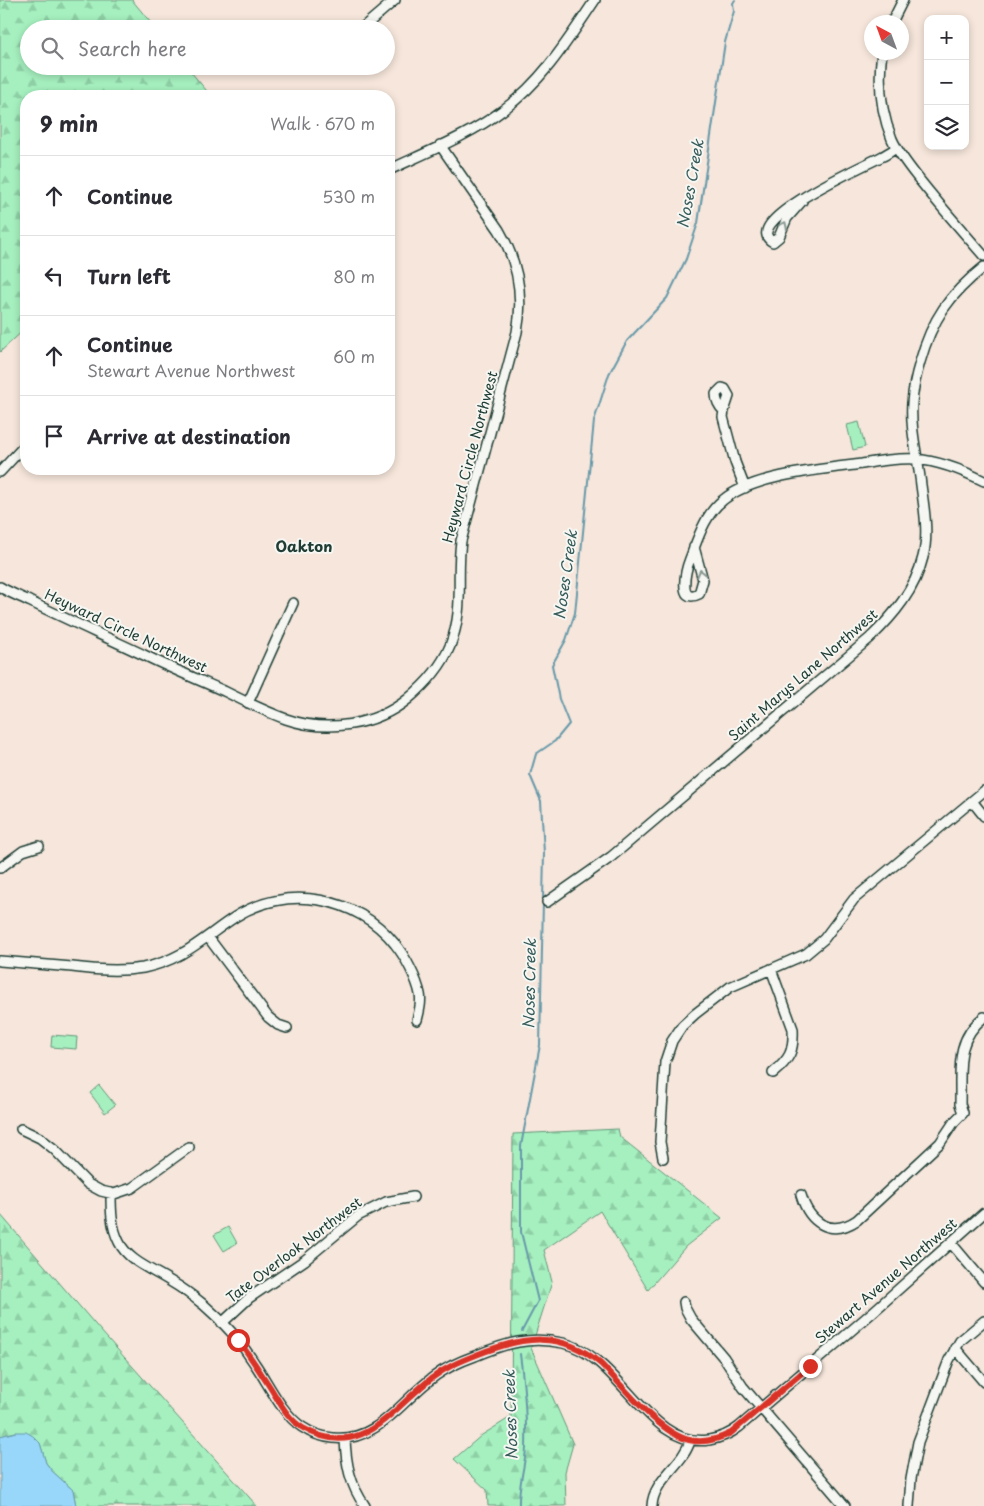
<!DOCTYPE html>
<meta charset="utf-8">
<style>
:root{--surface:#fff;--page:#f2f2f3;--text:#2b2b33;--muted:#7c7c81;--line:#e1e1e2}
body{margin:0;font-family:"Playpen Sans",sans-serif;background:var(--page);color:var(--text)}
.controls{position:absolute;right:15px;top:15px;display:grid;overflow:hidden;border-radius:10px;box-shadow:0 2px 8px #0003}
.controls button{width:45px;height:45px;display:grid;place-items:center;padding:0;border:0;border-bottom:1px solid var(--line);background:var(--surface);color:var(--text);font:25px sans-serif}
.compass{position:absolute;left:864px;top:15px;width:45px;height:45px;border-radius:50%;background:var(--surface);box-shadow:0 2px 8px #0003;rotate:319deg}
.stop{position:absolute;width:15px;height:15px;margin:-11px;border:4px solid #d93025;border-radius:50%;background:#fff}
.stop.end{background:#d93025;border-color:#fff;box-shadow:0 1px 5px #0008}
.list{margin:0;padding:0;list-style:none}
h2{display:flex;justify-content:space-between;align-items:center;height:65px;margin:0;padding:0 20px;font-size:21px}
h2 small{font-size:16px;font-weight:400;color:var(--muted)}
.list li{display:grid;grid-template-columns:32px 1fr auto;gap:15px;align-items:center;box-sizing:border-box;height:80px;padding:0 20px;border-top:1px solid var(--line)}
.list b{display:block;font-size:19px;white-space:nowrap}
.list p{margin:0;font-size:16px;white-space:nowrap;color:var(--muted)}
.list em{font-size:16px;font-style:normal;color:var(--muted)}
.icon{flex:none;width:28px;height:28px;fill:none;stroke:currentColor;stroke-width:2;stroke-linecap:round;stroke-linejoin:round}
.map{position:relative;flex:none;width:984px;height:1506px;overflow:hidden}
.search{position:absolute;background:var(--surface);box-shadow:0 2px 8px #0003;left:20px;top:20px;width:375px;height:55px;display:flex;align-items:center;gap:12px;box-sizing:border-box;padding:0 18px;border-radius:28px;color:var(--muted);font-size:19px}
.panel{position:absolute;background:var(--surface);box-shadow:0 2px 8px #0003;left:20px;top:90px;width:375px;height:385px;border-radius:20px}
.map>svg:first-child{display:block}
</style>
<div class="map">
<svg width="984" height="1506" viewBox="0 0 984 1506">
<defs>
<pattern id="forest-firs" width="22" height="20" patternUnits="userSpaceOnUse" patternTransform="scale(1.25)"><rect width="22" height="20" fill="#a6f0bf"/><path d="M5 1l3.5 6h-7zM16 11l3.5 6h-7z" fill="#8ecfa5"/></pattern>
</defs>
<rect width="100%" height="100%" fill="#f6e6db"/>
<filter id="ink" filterUnits="userSpaceOnUse"><feTurbulence type="fractalNoise" baseFrequency=".02" numOctaves="2"/><feDisplacementMap in="SourceGraphic" scale="10" xChannelSelector="R" yChannelSelector="G"/><feConvolveMatrix kernelMatrix="1 2 1 2 8 2 1 2 1" color-interpolation-filters="sRGB"/></filter>
<g filter="url(#ink)">
<!-- forest -->
<path fill="url(#forest-firs)" stroke="#62967a" d="M0 0H132L156 29H29V66H186L211 96H26V328L0 352Z
M618 1129 620 1137 722 1218 686 1246 648 1290 600 1211 544 1250 552 1282 531 1348 573 1444 565 1472 566 1506H488L487 1490 454 1459 482 1435 511 1417 513 1134Z
M0 1214 100 1330 257 1506H76L73 1490 52 1471 46 1463 40 1443 16 1432 0 1436Z"/>
<!-- green -->
<path fill="#a6f0bf" stroke="#62967a" d="M859 422 865 447 853 450 847 425Z
M52 1035 77 1037 76 1049 51 1047Z
M99 1085 115 1105 105 1113 90 1093Z
M228 1227 237 1243 224 1251 214 1235Z"/>
<!-- water -->
<path fill="#98d7f9" stroke="#6899aa" d="M16 1432H26L33 1436 40 1443 46 1463 52 1471 73 1490 76 1506H0V1436Z"/>
<g fill="none" stroke-linecap="round" stroke-linejoin="round">
<!-- stream -->
<path stroke="#6899aa" stroke-width="2" d="M522 1331 538 1301 521 1232V1146L540 1045 544 853 541 801 530 775 536 754 555 741 569 724 559 699 552 665 566 640 575 613 594 421 609 374 627 341 667 298 686 259 698 223 725 42 734 11 733 3 735 0
M519 1506C518 1486 525 1467 526 1448 527 1416 524 1385 520 1354"/>
<!-- street casing -->
<g stroke="#1f3d34" stroke-width="12">
<path id="street" d="M892 22 903 0
M361 29 395 0
M882 52C878 81 881 112 892 139 899 155 911 169 922 183 942 208 963 232 984 256
M389 170C425 153 472 134 503 110 543 81 568 40 595 0
M803 198 802 201 787 218 779 237 773 242C736 222 872 162 883 156 888 153 892 151 896 148
M724 411C719 407 716 400 716 394L722 388 725 389 729 396 724 411 723 417 735 462 745 488
M0 472 26 444
M694 547 703 580 699 594C677 605 686 569 690 559 698 538 705 514 723 500 753 475 824 469 862 464 879 461 898 458 915 459 938 461 964 471 984 481
M0 587C10 593 21 597 31 602 68 620 106 637 144 655 170 668 197 679 224 691 244 701 264 711 286 719 326 733 375 726 408 699 426 684 441 668 450 646 465 607 456 579 461 541L517 332C524 295 518 262 499 230L440 145
M248 703 293 603
M972 801 984 816
M0 868 23 851 39 846
M547 902 611 857 870 638C894 615 915 590 923 557 929 534 924 508 921 485 918 458 910 430 912 403 913 389 916 375 920 362 932 319 949 295 984 267
M208 937 268 1017 278 1025 287 1028
M0 961C24 963 48 965 72 967 96 970 119 972 143 968 183 960 203 938 235 917 286 884 357 896 395 944 405 956 417 979 420 994 422 1003 419 1012 417 1020
M771 969 793 1029C794 1051 790 1059 773 1073
M21 1129 40 1138 54 1149 88 1184 101 1191 114 1194 132 1188 189 1147
M663 1158 660 1142 665 1062 672 1041 682 1026 695 1014 730 987 806 954 824 939 854 899 984 791
M111 1193C111 1210 111 1226 119 1242 128 1261 153 1270 170 1281 182 1288 193 1296 204 1305 224 1322 241 1342 255 1364 268 1383 282 1414 302 1427 311 1433 322 1437 333 1438 378 1443 402 1399 435 1376 447 1367 461 1361 475 1356 506 1343 530 1336 563 1343 621 1356 648 1449 709 1440 721 1438 730 1434 739 1427L874 1311 984 1213
M801 1195C809 1222 830 1238 857 1220L940 1143 954 1122 963 1113 960 1104C961 1069 954 1041 984 1017
M951 1243 984 1282
M684 1302 685 1308 691 1319 724 1358 743 1387 845 1506
M222 1323 249 1298 305 1260 358 1216 386 1202 413 1197
M955 1348 984 1382
M345 1439C346 1464 350 1485 365 1506
M652 1506C653 1480 683 1465 690 1441
M909 1506 911 1479 918 1442 949 1360 960 1341 984 1321"/>
</g>
<!-- street -->
<use href="#street" stroke="#f6f6f2" stroke-width="9"/>
</g>
<!-- one-way arrows -->
<defs><path id="oneway-chevron" d="M-2-3.5L2.5 0L-2 3.5" fill="none" stroke-width="1.6" stroke-linecap="round" stroke-linejoin="round" transform="scale(1.25)"/></defs>
<g stroke="#8a9a93">
<use href="#oneway-chevron" transform="translate(784 225) rotate(-64)"/>
<use href="#oneway-chevron" transform="translate(701 573) rotate(-104)"/>
</g>
</g>
<g fill="none" stroke-linecap="round" stroke-linejoin="round" filter="url(#ink)">
<!-- route -->
<path stroke="#d93025" stroke-width="6" d="M238 1340C249 1354 258 1369 268 1384 278 1399 287 1419 303 1428 362 1462 392 1408 432 1378 446 1367 461 1361 476 1355 521 1337 561 1329 601 1364 623 1386 659 1433 689 1440 703 1443 719 1439 731 1433L810 1366"/>
</g>
<g text-anchor="middle" stroke-width="4" stroke-linejoin="round" paint-order="stroke">
<!-- street labels -->
<g font-size="14" fill="#1f3d34" stroke="#f6f6f2">
<text transform="translate(470 457) rotate(-75)" y="5">Heyward Circle Northwest</text>
<text transform="translate(126 631) rotate(25)" y="5">Heyward Circle Northwest</text>
<text transform="translate(803 675) rotate(-41)" y="5">Saint Marys Lane Northwest</text>
<text transform="translate(294 1250) rotate(-37)" y="5">Tate Overlook Northwest</text>
<text transform="translate(886 1281) rotate(-41)" y="5">Stewart Avenue Northwest</text>
</g>
<!-- water labels -->
<g font-size="15" font-style="italic" fill="#375c5b" stroke="#f6f6f2">
<text transform="translate(691 184) rotate(-80)" y="5">Noses Creek</text>
<text transform="translate(566 575) rotate(-82)" y="5">Noses Creek</text>
<text transform="translate(530 984) rotate(-89)" y="5">Noses Creek</text>
<text transform="translate(511 1415) rotate(-92)" y="5">Noses Creek</text>
</g>
<!-- neighbourhood labels -->
<g font-size="15" font-weight="bold" fill="#1f3d34" stroke="#f6f6f2">
<text x="304" y="552">Oakton</text>
</g>
</g>
</svg>
<div class="controls">
<button>+</button>
<button>−</button>
<button><svg class="icon" aria-label="layers" viewBox="0 0 24 24"><path d="M12 4l9 5-9 5-9-5zM3 14l9 5 9-5"/></svg></button>
</div>
<svg class="compass" viewBox="-18 -18 36 36"><path d="M0-13l5 13h-10z" fill="#e53935"/><path d="M0 13l5-13h-10z" fill="#7c7c81"/></svg>
<div class="stop" style="left:238px;top:1340px"></div>
<div class="stop end" style="left:810px;top:1366px"></div>
<div class="search"><svg class="icon" aria-label="search" viewBox="0 0 24 24"><circle cx="10" cy="10" r="6"/><path d="M15 15l6 6"/></svg>Search here</div>
<section class="panel">
<h2>9 min<small>Walk · 670 m</small></h2>
<ul class="list">
<li><svg class="icon" aria-label="ahead" viewBox="0 0 24 24"><path d="M12 20V5M6 11l6-6 6 6"/></svg><div><b>Continue</b></div><em>530 m</em></li>
<li><svg class="icon" aria-label="left" viewBox="0 0 24 24"><path d="M17 20v-9H6M10 6l-5 5 5 5"/></svg><div><b>Turn left</b></div><em>80 m</em></li>
<li><svg class="icon" aria-label="ahead" viewBox="0 0 24 24"><path d="M12 20V5M6 11l6-6 6 6"/></svg><div><b>Continue</b><p>Stewart Avenue Northwest</p></div><em>60 m</em></li>
<li><svg class="icon" aria-label="arrive" viewBox="0 0 24 24"><path d="M6 21V4h12l-3 4 3 4H6"/></svg><div><b>Arrive at destination</b></div></li>
</ul>
</section>
</div>
